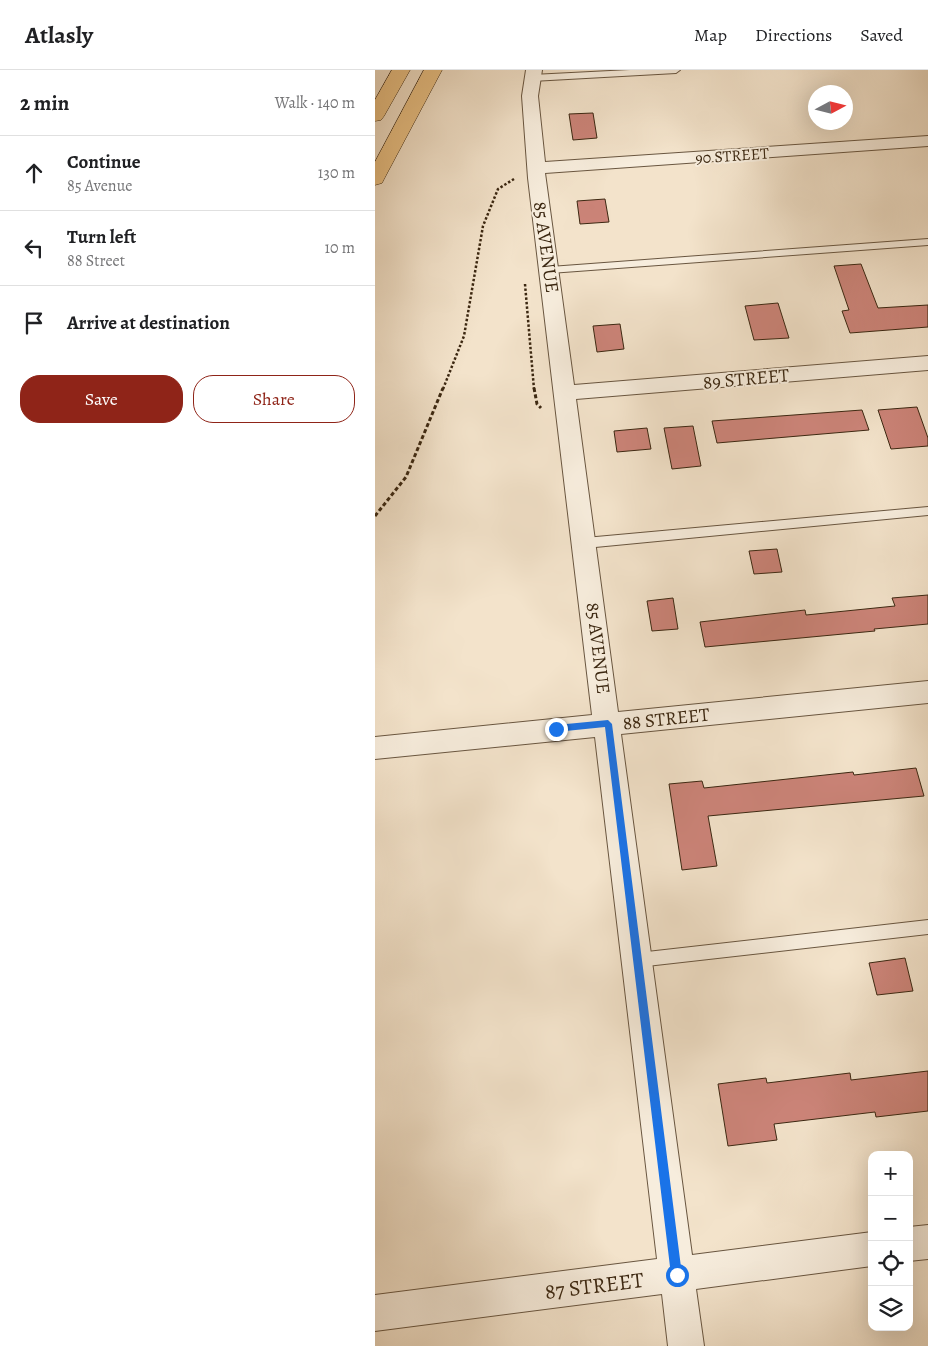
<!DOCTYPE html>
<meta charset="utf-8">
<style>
:root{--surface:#fff;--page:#f2f2f2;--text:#202124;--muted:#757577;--line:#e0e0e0;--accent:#8f2418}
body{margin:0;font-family:Alegreya,serif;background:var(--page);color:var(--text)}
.controls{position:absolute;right:15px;bottom:15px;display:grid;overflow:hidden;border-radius:10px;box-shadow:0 5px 20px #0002}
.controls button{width:45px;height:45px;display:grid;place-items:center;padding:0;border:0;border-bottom:1px solid var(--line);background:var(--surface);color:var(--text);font:25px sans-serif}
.compass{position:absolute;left:433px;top:15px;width:45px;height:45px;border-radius:50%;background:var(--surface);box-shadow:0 5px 20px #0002;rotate:83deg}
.stop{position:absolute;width:15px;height:15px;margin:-11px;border:4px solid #1a73e8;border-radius:50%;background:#fff}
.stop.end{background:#1a73e8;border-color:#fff;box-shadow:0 1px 5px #0008}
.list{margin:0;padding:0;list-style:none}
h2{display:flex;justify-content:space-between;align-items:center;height:65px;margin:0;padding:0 20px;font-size:21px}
h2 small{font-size:16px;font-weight:400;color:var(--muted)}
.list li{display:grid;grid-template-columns:32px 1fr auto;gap:15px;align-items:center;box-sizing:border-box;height:75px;padding:0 20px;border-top:1px solid var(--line)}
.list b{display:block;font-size:19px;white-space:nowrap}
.list p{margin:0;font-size:16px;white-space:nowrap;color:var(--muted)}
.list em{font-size:16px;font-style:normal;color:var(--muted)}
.actions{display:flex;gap:10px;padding:15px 20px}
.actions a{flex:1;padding:11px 0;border:1px solid var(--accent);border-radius:20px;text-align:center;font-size:18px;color:var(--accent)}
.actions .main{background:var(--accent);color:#fff}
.icon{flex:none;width:28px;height:28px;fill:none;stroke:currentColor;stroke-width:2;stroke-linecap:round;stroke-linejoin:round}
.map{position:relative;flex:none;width:553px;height:1276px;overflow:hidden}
header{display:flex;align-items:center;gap:30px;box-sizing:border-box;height:70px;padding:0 25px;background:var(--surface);border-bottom:1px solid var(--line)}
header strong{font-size:24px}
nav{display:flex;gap:28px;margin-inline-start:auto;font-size:18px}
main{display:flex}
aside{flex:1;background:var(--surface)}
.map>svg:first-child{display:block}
</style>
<header>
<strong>Atlasly</strong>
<nav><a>Map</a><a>Directions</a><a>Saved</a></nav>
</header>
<main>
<aside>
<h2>2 min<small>Walk · 140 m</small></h2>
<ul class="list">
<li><svg class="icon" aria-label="ahead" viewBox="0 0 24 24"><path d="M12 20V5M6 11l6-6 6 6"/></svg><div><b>Continue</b><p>85 Avenue</p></div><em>130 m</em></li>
<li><svg class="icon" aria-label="left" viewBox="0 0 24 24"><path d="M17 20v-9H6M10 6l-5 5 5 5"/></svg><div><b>Turn left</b><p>88 Street</p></div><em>10 m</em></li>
<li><svg class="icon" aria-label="arrive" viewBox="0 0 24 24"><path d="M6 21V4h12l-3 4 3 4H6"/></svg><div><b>Arrive at destination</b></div></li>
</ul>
<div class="actions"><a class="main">Save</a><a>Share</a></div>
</aside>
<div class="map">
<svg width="553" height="1276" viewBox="0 0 553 1276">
<rect width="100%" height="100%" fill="#f3e3cb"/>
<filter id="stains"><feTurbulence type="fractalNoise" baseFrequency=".004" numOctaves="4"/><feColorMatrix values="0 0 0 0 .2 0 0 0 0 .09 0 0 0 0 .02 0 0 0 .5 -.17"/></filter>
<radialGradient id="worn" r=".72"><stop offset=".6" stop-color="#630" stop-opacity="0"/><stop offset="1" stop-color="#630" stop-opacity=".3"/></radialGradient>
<!-- building -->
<path fill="#cc8479" stroke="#3b2711" d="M218 43 222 68 198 70 194 44Z
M230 129 234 152 205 154 202 131Z
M486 194 503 238 553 235V257L475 263 467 241 474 240 459 196Z
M403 233 414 268 379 270 370 236Z
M245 254 249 279 222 282 218 256Z
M542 337 553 368V376L516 379 503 340Z
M487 340 494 360 342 373 337 351Z
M318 356 326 396 297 399 289 358Z
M272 358 276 379 242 382 239 361Z
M402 479 407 502 379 504 374 481Z
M553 525V554L499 559 500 561 330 577 325 552 430 540 431 545 520 536 517 528Z
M298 528 303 559 277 561 272 531Z
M541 698 549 726 333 746 342 796 307 800 294 714 327 711 329 718 478 702 479 705Z
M530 888 538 921 502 925 494 893Z
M553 1001V1041L501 1047 500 1042 399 1054 402 1070 353 1076 343 1014 391 1008 392 1013 475 1003 476 1010Z"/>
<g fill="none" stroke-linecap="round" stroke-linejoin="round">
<!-- service casing -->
<g stroke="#695640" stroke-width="2">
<path id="service" d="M255 0H305L301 3 157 11 153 8 157 5Z
M553 169V175L175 203 170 200 175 197Z
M553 437V445L210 478 204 473 210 468Z
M553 850V864L263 897 257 895 255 890 257 885 263 883Z"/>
</g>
<!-- minor casing -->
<g stroke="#695640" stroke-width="2">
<path id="minor" d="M151 0H167L163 26 170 92 553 66V76L170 103 199 315 553 286V300L201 329 243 642 553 611V633L246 664 317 1185 497 1162V1196L321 1219 329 1276H293L287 1224 0 1261V1225L282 1189 220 667 0 689V667L217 645 153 108 147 26Z
M553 1155V1189L534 1191V1157Z"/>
</g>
<!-- trunk casing -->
<g stroke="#3b2711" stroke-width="1">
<path id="trunk" d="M17 0H35L9 46 6 50 0 51V30Z
M49 0H67L9 109 7 113 0 115V92Z"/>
</g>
<!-- path-far1 -->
<path stroke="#3b2711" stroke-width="2.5" stroke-dasharray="2.5 2" stroke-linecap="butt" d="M150 214 159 319
M68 319 89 266 108 156 123 119 139 109"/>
<!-- path -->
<path stroke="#3b2711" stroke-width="3" stroke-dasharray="4 2.5" stroke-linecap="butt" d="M159 318 162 334 166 338
M0 446 31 407 68 318"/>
<!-- service -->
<use href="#service" fill="#f7eddd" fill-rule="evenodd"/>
<!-- minor -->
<use href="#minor" fill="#f7eddd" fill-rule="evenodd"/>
<!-- trunk -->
<use href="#trunk" fill="#eac286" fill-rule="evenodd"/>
</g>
<!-- route -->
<path fill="#1a73e8" d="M233 650 237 654 307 1205 302 1210 296 1205 230 657 181 662 177 659 181 655Z"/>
<g text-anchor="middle" stroke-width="4" stroke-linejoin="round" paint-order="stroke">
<!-- far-street labels -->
<g font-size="16" fill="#3b2711" stroke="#f7eddd">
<text transform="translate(357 85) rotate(-4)" y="6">90 STREET</text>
</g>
<!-- street labels -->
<g font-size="19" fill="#3b2711" stroke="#f7eddd">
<text transform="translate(172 177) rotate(82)" y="7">85 AVENUE</text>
<text transform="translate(371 308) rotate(-5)" y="7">89 STREET</text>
<text transform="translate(224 578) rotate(83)" y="7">85 AVENUE</text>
<text transform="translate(291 648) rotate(-6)" y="7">88 STREET</text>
</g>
<!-- near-street labels -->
<g font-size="22" fill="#3b2711" stroke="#f7eddd">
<text transform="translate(219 1215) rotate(-7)" y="8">87 STREET</text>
</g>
</g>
<rect width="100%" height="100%" filter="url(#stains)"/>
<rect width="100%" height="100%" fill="url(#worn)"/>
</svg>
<div class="controls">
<button>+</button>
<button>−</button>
<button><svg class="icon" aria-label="locate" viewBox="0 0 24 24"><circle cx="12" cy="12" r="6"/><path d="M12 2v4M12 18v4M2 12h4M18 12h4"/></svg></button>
<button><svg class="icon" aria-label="layers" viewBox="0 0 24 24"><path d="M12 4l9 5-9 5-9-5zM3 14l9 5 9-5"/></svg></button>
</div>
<svg class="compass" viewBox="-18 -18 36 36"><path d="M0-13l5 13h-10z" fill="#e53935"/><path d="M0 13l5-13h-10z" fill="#757577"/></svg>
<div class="stop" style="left:302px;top:1205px"></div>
<div class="stop end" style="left:181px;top:659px"></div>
</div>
</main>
